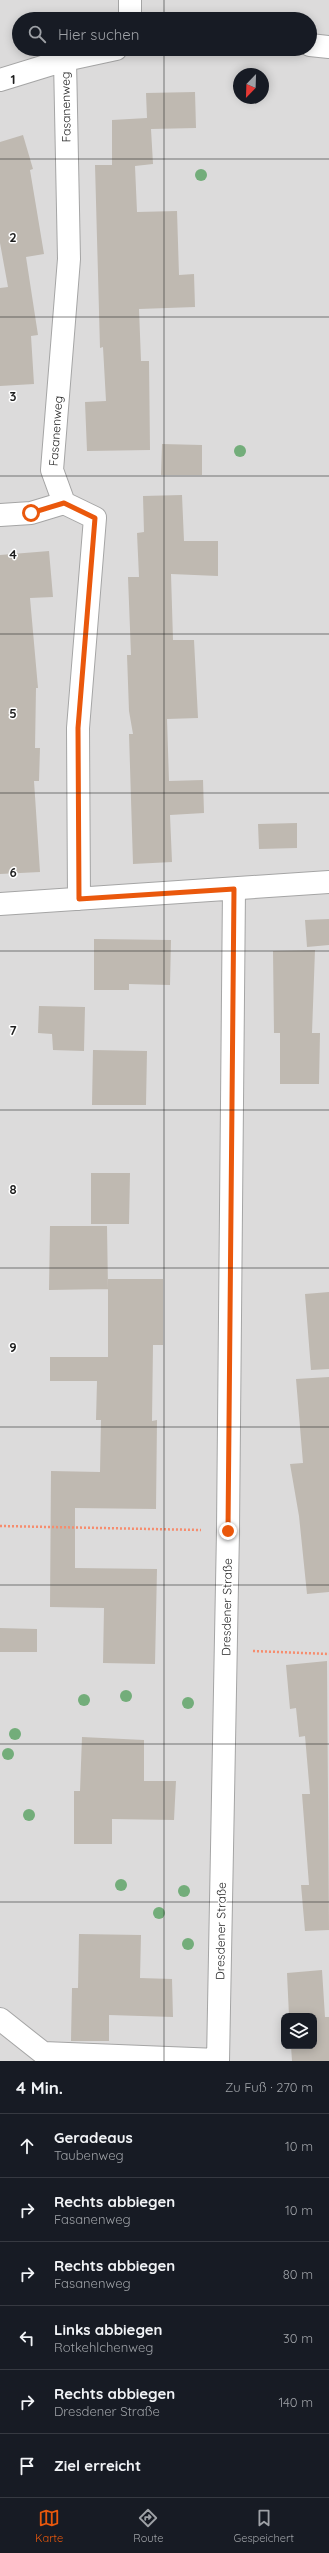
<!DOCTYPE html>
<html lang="de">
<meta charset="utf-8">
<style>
:root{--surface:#171b24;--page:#242831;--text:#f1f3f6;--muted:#9ea1a6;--line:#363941;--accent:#ea580c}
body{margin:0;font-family:Quicksand,sans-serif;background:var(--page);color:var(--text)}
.controls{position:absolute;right:12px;bottom:12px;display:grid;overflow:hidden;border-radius:8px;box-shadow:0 2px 10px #0003}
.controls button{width:36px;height:36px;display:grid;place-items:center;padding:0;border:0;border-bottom:1px solid var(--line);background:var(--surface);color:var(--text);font:20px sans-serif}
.compass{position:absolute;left:233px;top:68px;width:36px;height:36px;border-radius:50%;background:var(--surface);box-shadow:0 2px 10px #0003;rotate:203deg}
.stop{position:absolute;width:12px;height:12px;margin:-9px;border:3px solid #ea580c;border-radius:50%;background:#fff}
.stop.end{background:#ea580c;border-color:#fff;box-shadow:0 1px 4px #0008}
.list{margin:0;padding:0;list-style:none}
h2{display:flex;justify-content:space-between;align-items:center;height:52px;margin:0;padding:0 16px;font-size:17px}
h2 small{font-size:13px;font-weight:400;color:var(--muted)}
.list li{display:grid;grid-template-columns:26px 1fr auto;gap:12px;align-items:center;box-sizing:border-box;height:64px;padding:0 16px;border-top:1px solid var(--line)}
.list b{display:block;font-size:15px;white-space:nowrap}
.list p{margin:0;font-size:13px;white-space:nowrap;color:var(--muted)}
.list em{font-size:13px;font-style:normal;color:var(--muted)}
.icon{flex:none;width:22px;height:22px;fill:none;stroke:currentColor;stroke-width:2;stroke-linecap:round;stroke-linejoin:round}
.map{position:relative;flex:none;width:329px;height:2061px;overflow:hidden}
.search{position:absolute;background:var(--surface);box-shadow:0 2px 10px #0003;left:12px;right:12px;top:12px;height:44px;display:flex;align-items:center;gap:10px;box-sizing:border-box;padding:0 14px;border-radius:22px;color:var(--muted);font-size:15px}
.sheet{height:436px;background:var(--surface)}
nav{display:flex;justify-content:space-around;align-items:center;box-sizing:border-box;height:56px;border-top:1px solid var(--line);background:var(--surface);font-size:11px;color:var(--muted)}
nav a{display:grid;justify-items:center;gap:2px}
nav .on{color:var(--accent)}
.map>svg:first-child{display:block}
</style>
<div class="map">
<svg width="329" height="2061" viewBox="0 0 329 2061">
<rect width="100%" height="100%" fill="#efece4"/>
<!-- residential -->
<path fill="#dcdbdb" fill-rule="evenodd" d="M0 0H329V2061H0ZM19 19H310V49H19ZM239 74H263V98H239ZM284 2016H314V2046H284Z"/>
<!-- building -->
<path fill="#bfb9b1" d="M195 92 196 128 151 129 153 164 135 166 137 212 177 211 179 275 194 274 195 307 139 309 141 361H149L150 450 87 451 85 402 106 401 103 347 100 348 95 165H112V120L147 118 146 93Z
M23 135 33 169 30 170 44 254 26 257 38 335 31 336 34 384 0 386V288L8 287 0 243V142Z
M162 444 202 445V475H161Z
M182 495 184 541H218V576L171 574 173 640H194L198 718 167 719 169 781 203 780 204 813 170 815 172 862 133 864 129 734H133L129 711 127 655H131L128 577H139L137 533 144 532 143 496Z
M49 551 53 597 30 598 38 688H36L35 748H40L39 781H34L40 872 0 874V555Z
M297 823V848L259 849 258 824Z
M329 919V945L307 947 305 920Z
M94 939 171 940 170 985 129 984V990H94Z
M315 950 312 1033H320L319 1084H280V1033H274L273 951Z
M39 1006 85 1007 84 1051 53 1050 52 1034 38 1033Z
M93 1050 147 1051 146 1105H92Z
M91 1173H130L129 1224H91Z
M50 1226H107L108 1289 49 1290Z
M108 1279H163V1345H153L152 1421 157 1420 156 1509 75 1508V1568L157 1569 155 1664 103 1663 104 1608 50 1607 51 1471 100 1472 101 1420H96L97 1381H50V1357H108Z
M329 1292V1369L311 1370 305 1294Z
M329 1377V1592L307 1594 299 1516 290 1464 303 1463 296 1379Z
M0 1628 37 1629V1652H0Z
M327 1661 329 1930 305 1931 301 1885H309L302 1794H310L305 1736 299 1737 296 1708 290 1709 286 1665Z
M82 1737 144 1740V1781H176L174 1820 112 1819V1844H74V1791H80Z
M79 1934 141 1935 140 1978 172 1979 173 2017 109 2015V2041H71L72 1988H78Z
M322 1970 325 2017H329V2061H292L291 2046H314V2016H289L287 1973Z"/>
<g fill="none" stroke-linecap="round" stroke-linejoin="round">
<!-- minor casing -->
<g stroke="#a5a5a5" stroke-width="24">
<path id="minor" d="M130 0V19
M310 45 329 47
M65 60 69 259 52 470 64 503 95 518 78 728 79 899
M0 80 65 60 116 49
M0 515 31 513 64 503
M0 904 329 882
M0 2019 43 2053 218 2060
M218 2061 228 1531 234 889"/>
</g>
<!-- path -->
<path stroke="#f68c6d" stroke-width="2.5" stroke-dasharray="2 2" stroke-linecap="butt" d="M0 1526 201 1530
M253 1651 329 1654"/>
<!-- minor -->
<use href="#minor" stroke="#fff" stroke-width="22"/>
</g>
<!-- trees -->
<g fill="#73ad7a">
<circle cx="201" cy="175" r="6"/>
<circle cx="240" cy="451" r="6"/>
<circle cx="126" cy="1696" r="6"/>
<circle cx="84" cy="1700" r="6"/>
<circle cx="188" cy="1703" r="6"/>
<circle cx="15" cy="1734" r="6"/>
<circle cx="8" cy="1754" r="6"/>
<circle cx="29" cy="1815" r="6"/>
<circle cx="121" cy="1885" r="6"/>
<circle cx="184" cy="1891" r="6"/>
<circle cx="159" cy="1913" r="6"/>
<circle cx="188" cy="1944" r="6"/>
</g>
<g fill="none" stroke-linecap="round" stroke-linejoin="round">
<!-- route -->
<path stroke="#ea580c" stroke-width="5" d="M31 513 64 503 95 518 78 728 79 899 234 889 228 1531"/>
</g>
<!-- grid -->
<path fill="none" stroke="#1e1e1e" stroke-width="1" stroke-opacity="0.55" d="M164 0V19M164 49V2061M0 159H329M0 317H329M0 476H329M0 634H329M0 793H329M0 951H329M0 1110H329M0 1268H329M0 1427H329M0 1585H329M0 1744H329M0 1902H329"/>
<g text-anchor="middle" stroke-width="3" stroke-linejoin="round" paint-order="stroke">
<!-- street labels -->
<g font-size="12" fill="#1e1e1e" stroke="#fff">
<text transform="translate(66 107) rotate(-91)" y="4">Fasanenweg</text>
<text transform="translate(56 431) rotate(-86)" y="4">Fasanenweg</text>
<text transform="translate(227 1607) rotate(-89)" y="4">Dresdener Straße</text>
<text transform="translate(221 1931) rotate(-89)" y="4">Dresdener Straße</text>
</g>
</g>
<g font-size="13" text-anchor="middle" font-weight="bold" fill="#1e1e1e" stroke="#fff" stroke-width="3" stroke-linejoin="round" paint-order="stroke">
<text x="13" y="84">1</text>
<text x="13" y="242">2</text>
<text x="13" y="401">3</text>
<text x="13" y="559">4</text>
<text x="13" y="718">5</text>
<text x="13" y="877">6</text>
<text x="13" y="1035">7</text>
<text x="13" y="1194">8</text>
<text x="13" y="1352">9</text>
</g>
</svg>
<div class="controls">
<button><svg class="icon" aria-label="layers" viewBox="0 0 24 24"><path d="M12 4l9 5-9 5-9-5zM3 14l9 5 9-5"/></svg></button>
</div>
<svg class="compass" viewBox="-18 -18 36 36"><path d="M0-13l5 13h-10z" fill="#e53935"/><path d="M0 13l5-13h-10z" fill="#9ea1a6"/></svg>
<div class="stop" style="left:31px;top:513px"></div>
<div class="stop end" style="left:228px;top:1531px"></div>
<div class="search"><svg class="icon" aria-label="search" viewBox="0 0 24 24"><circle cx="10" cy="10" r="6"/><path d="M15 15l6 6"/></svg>Hier suchen</div>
</div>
<section class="sheet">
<h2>4 Min.<small>Zu Fuß · 270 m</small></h2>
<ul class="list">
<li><svg class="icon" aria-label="ahead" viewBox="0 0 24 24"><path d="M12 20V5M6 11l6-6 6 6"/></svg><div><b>Geradeaus</b><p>Taubenweg</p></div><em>10 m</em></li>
<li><svg class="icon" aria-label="right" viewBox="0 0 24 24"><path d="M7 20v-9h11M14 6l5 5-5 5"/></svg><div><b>Rechts abbiegen</b><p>Fasanenweg</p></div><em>10 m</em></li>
<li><svg class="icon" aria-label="right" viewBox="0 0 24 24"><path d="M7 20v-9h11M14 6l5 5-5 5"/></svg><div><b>Rechts abbiegen</b><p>Fasanenweg</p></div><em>80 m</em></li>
<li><svg class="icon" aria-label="left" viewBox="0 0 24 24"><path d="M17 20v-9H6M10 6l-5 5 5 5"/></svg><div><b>Links abbiegen</b><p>Rotkehlchenweg</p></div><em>30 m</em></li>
<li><svg class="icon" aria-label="right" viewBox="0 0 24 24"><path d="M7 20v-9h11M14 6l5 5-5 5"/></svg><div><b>Rechts abbiegen</b><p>Dresdener Straße</p></div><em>140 m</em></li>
<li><svg class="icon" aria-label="arrive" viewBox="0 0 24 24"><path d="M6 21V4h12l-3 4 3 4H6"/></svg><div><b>Ziel erreicht</b></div></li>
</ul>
</section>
<nav>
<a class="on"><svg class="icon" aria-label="map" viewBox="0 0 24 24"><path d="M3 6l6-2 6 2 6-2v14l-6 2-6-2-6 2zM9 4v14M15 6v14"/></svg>Karte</a>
<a><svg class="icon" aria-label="directions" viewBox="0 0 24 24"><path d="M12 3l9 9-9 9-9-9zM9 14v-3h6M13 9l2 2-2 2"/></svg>Route</a>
<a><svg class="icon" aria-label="saved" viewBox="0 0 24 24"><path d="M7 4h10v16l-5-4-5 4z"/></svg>Gespeichert</a>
</nav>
